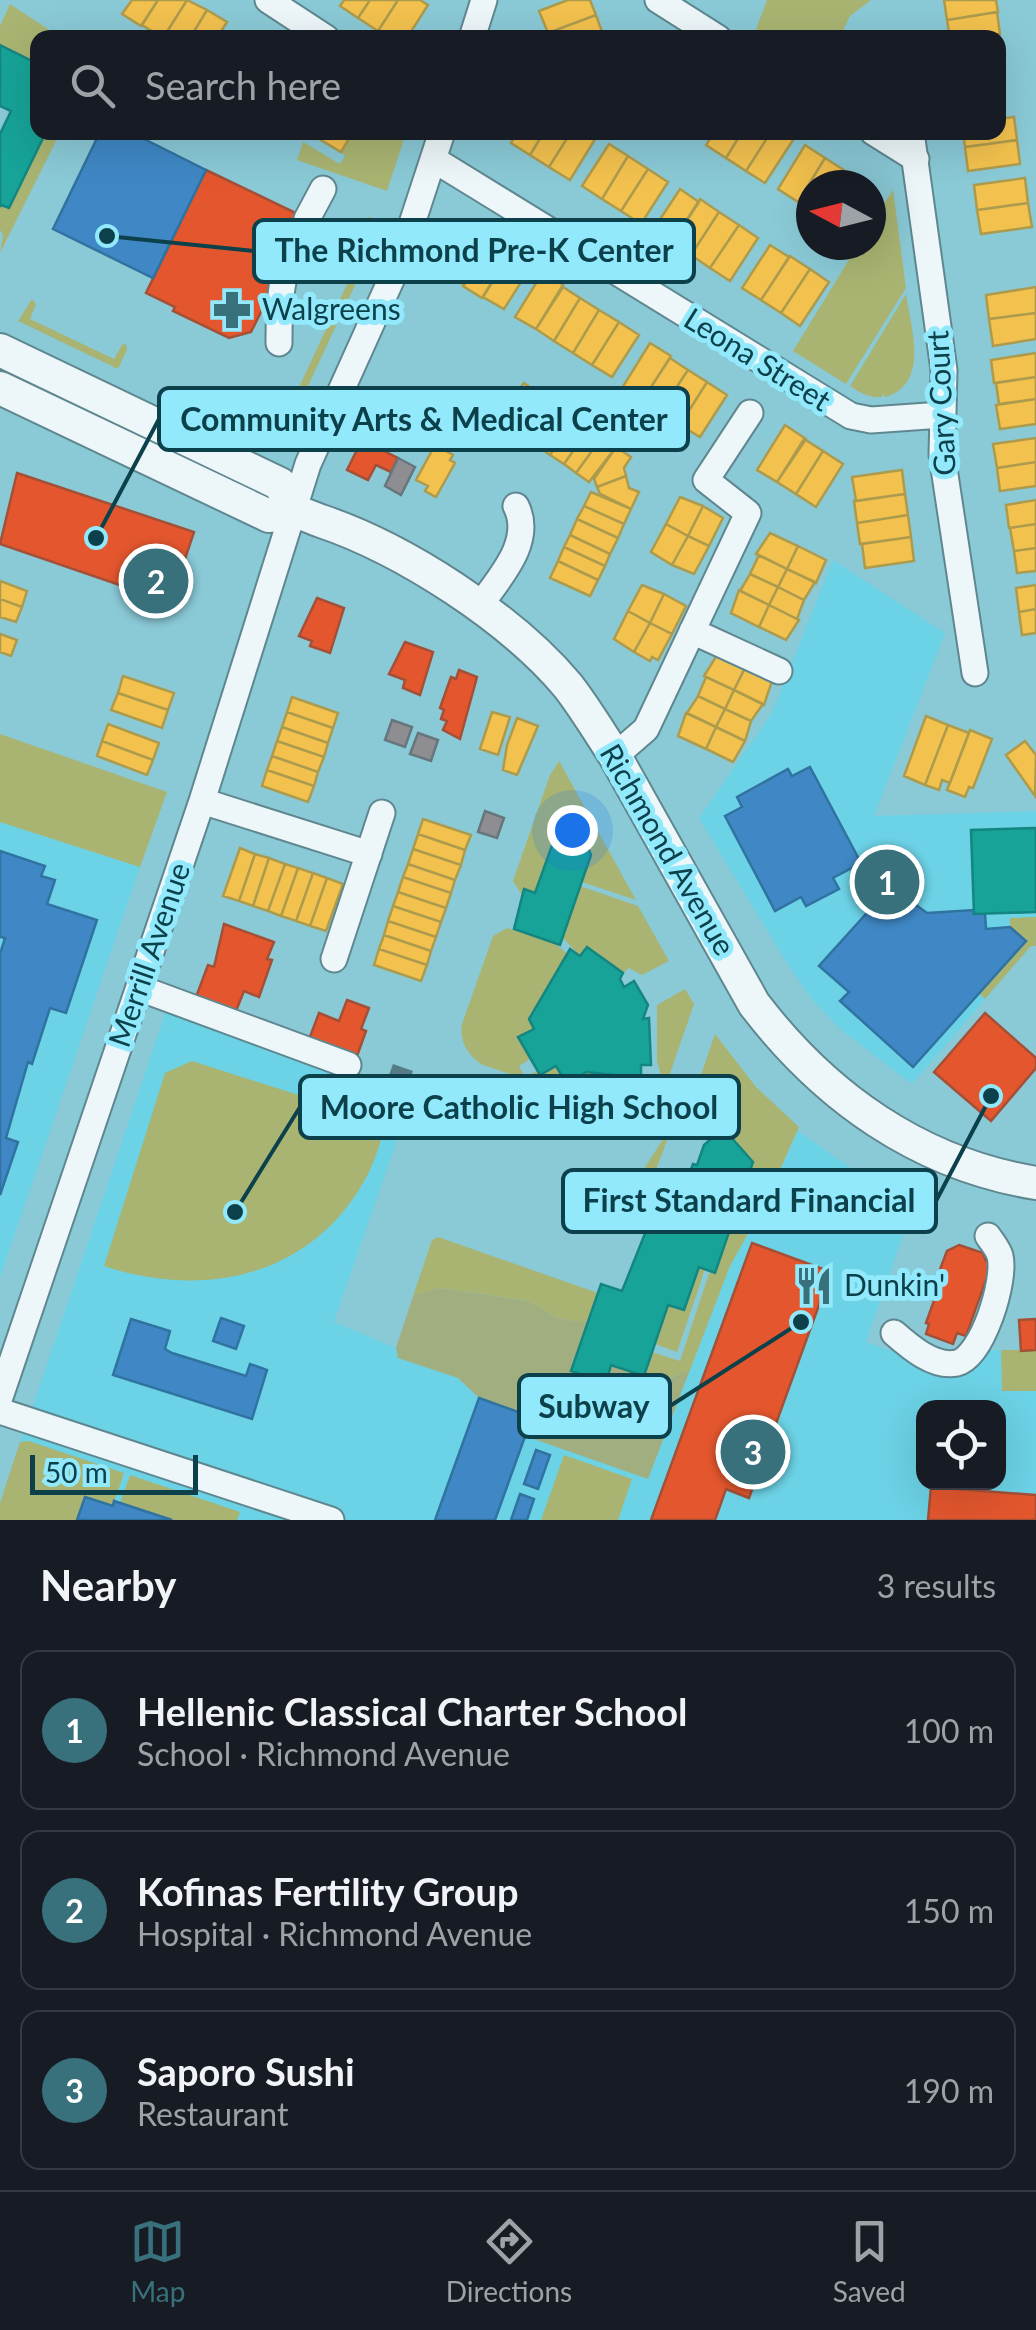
<!DOCTYPE html>
<meta charset="utf-8">
<style>
:root{--surface:#171b24;--page:#242831;--text:#f1f3f6;--muted:#9ea1a6;--line:#363941;--accent:#38717c}
body{margin:0;font-family:Lato,sans-serif;background:var(--page);color:var(--text)}
.controls{position:absolute;right:30px;bottom:30px;display:grid;overflow:hidden;border-radius:20px;box-shadow:0 10px 40px #0002}
.controls button{width:90px;height:90px;display:grid;place-items:center;padding:0;border:0;border-bottom:2px solid var(--line);background:var(--surface);color:var(--text);font:50px sans-serif}
.compass{position:absolute;left:796px;top:170px;width:90px;height:90px;border-radius:50%;background:var(--surface);box-shadow:0 10px 40px #0002;rotate:277deg}
.scale{position:absolute;left:30px;bottom:25px;width:168px;box-sizing:border-box;padding-left:10px;border:5px solid #0c414b;border-top:0;font-size:28px;line-height:35px;white-space:nowrap;color:#0c414b;-webkit-text-stroke:8px #91e9fb;paint-order:stroke}
.you{position:absolute;left:572px;top:830px;width:35px;height:35px;margin:-25px;border:8px solid #fff;border-radius:50%;background:#1a73e8;box-shadow:0 0 0 15px #1a73e833}
.badge{display:grid;place-items:center;width:65px;height:65px;border-radius:50%;background:var(--accent);color:#fff;font-size:32px;font-weight:700}
.pin{position:absolute;translate:-50% -50%;border:5px solid #fff;box-shadow:0 2px 10px #0006}
.list{margin:0;padding:0;list-style:none}
h2{display:flex;justify-content:space-between;align-items:center;height:130px;margin:0;padding:0 40px;font-size:42px}
h2 small{font-size:32px;font-weight:400;color:var(--muted)}
.list li{display:grid;grid-template-columns:65px 1fr auto;gap:30px;align-items:center;box-sizing:border-box;height:160px;margin:0 20px 20px;padding:0 20px;border:2px solid var(--line);border-radius:20px}
.list b{display:block;font-size:38px;white-space:nowrap}
.list p{margin:0;font-size:32px;white-space:nowrap;color:var(--muted)}
.list em{font-size:32px;font-style:normal;color:var(--muted)}
.icon{flex:none;width:55px;height:55px;fill:none;stroke:currentColor;stroke-width:2;stroke-linecap:round;stroke-linejoin:round}
.map{position:relative;flex:none;width:1036px;height:1520px;overflow:hidden}
.search{position:absolute;background:var(--surface);box-shadow:0 10px 40px #0002;left:30px;right:30px;top:30px;height:110px;display:flex;align-items:center;gap:25px;box-sizing:border-box;padding:0 35px;border-radius:20px;color:var(--muted);font-size:38px}
.sheet{height:670px;background:var(--surface)}
nav{display:flex;justify-content:space-around;align-items:center;box-sizing:border-box;height:140px;border-top:2px solid var(--line);background:var(--surface);font-size:28px;color:var(--muted)}
nav a{display:grid;justify-items:center;gap:5px}
nav .on{color:var(--accent)}
.map>svg:first-child{display:block}
</style>
<div class="map">
<svg width="1036" height="1520" viewBox="0 0 1036 1520">
<rect width="100%" height="100%" fill="#8ac9d6"/>
<!-- built -->
<path fill="#6cd2e5" fill-rule="evenodd" d="M833 560 945 633 874 816 1036 811V946H1031L912 1084 841 1030 812 999 788 965 699 818 772 713Z
M0 822 140 867 0 1278Z
M167 1008 410 1102 334 1322 396 1348 398 1358 458 1378 479 1398 532 1417 526 1435 648 1479 730 1266 765 1203 798 1131 871 1182 915 1201 866 1342 947 1371 989 1350H1001L1003 1390 1036 1391V1520H0V1503ZM924 1408H998V1482H924Z"/>
<!-- green -->
<path fill="#a9b472" d="M767 0H871L850 16 840 37H769L756 29Z
M10 4 57 35 38 38 37 64 0 45V26Z
M46 133H60L0 253 3 235 0 230V207L1 205 9 208Z
M353 133H406L387 191 297 160 303 142 340 164 345 156 341 152Z
M893 190 906 288 846 384 793 351 858 245H871V223Z
M368 217 379 219 371 251 279 448 217 418 221 410 254 426 267 409 286 415 355 267 342 257 358 224Z
M906 294C911 328 930 384 885 397L883 393 882 397C869 398 860 393 850 386Z
M32 299 36 304 30 319 114 359 122 345 126 344 127 350 118 369 18 321Z
M0 734 167 792 140 867 0 822Z
M559 761 636 900 582 882 591 855 581 830 560 823 535 893 524 889 522 895 513 881 550 775Z
M580 886 638 906 669 961 642 975 629 968 623 973 587 948 580 956 563 938Z
M1036 917V946H1031L985 999 979 993 1025 941 1010 927V918Z
M507 928 555 943 567 954 529 1019 534 1029 519 1037 530 1059 519 1066 525 1077 537 1071 540 1075 556 1066 641 1078 631 1114 483 1065C468 1056 459 1041 462 1024L493 936Z
M685 989 694 1004 665 1088 657 1061V1005Z
M715 1034 756 1087 799 1127 765 1203 730 1266 690 1370C672 1377 663 1382 644 1376L652 1352 680 1361 710 1271 740 1148 723 1128 683 1127Z
M192 1061 386 1123C381 1140 376 1158 368 1174 315 1276 206 1300 104 1266L165 1073Z
M667 1133 669 1135 641 1210 622 1203Z
M438 1237 598 1293 588 1322 559 1319 528 1301 475 1293 440 1288 413 1296 432 1240Z
M699 1267 705 1269 677 1352 655 1344 668 1305 684 1310Z
M1001 1350H1036V1391H1002Z
M29 1441 124 1473 113 1506 85 1497 77 1520H0V1503L20 1442Z
M564 1455 632 1479 618 1520H541Z
M130 1475 240 1512 237 1520H172L120 1503Z"/>
<!-- forest -->
<path fill="#a1af80" d="M440 1288 528 1301 559 1319 588 1322 606 1382 611 1365 665 1380 690 1370 648 1479 525 1436 531 1417 479 1398 458 1378 398 1358 396 1348 413 1296Z"/>
<!-- homes -->
<path fill="#f2c14e" stroke="#ad9b4d" stroke-width="2.5" d="M132 0H158L141 26 122 14Z
M158 0H187L163 38 142 25Z
M187 0 207 10 190 38H163Z
M344 0H370L358 18 340 6Z
M370 0H398L378 31 358 18Z
M398 0H420L428 5 407 38H389L378 31Z
M568 0H590L596 15 548 33 539 11Z
M944 0H996L998 12 947 20Z
M207 10 227 22 217 38H190Z
M997 12 1000 34 950 38 947 20Z
M596 15 604 37 549 38 548 33Z
M1014 117 1017 140 965 147 963 132H998V119Z
M326 132H353L341 152 321 140Z
M517 132H544L530 155 511 143Z
M544 132H571L549 167 530 155Z
M571 132H591L597 136 570 180 549 167Z
M714 132H742L726 158 706 145Z
M742 132H771L746 171 726 158Z
M771 132H781L793 140 765 183 746 171Z
M1017 140 1020 164 968 171 965 147Z
M609 144 628 156 602 199 582 186Z
M805 145 825 158 798 202 778 189Z
M628 156 648 169 621 211 602 199Z
M825 158 844 170 834 185H811V210L798 202Z
M648 169 668 182 641 224 621 211Z
M1025 178 1028 203 977 210 974 185Z
M680 189 699 202 672 243 653 230Z
M700 199 719 212 691 255 672 243Z
M1028 203 1032 227 981 234 977 210Z
M719 212 739 225 710 268 691 255Z
M739 225 758 238 730 281 710 268Z
M473 227 492 240 464 285 444 272Z
M492 241 510 253 482 298 463 286Z
M770 245 789 257 761 300 742 288Z
M511 252 532 265 504 309 483 297Z
M790 256 810 269 781 313 761 300Z
M810 269 829 282 800 326 781 313Z
M543 272 563 285 536 329 515 317Z
M563 287 580 298 554 341 536 329Z
M1036 287V313L989 319 986 295Z
M580 298 599 310 573 353 554 341Z
M599 310 619 322 592 365 573 353Z
M1036 313V339L993 346 989 319Z
M619 322 639 335 612 377 592 365Z
M650 343 671 356 642 401 622 388Z
M1036 353V377L994 383 991 360Z
M670 358 688 370 660 412 642 401Z
M688 370 707 382 680 425 660 412Z
M1036 377V399L999 404 996 383Z
M707 382 727 395 700 437 680 425Z
M524 383 538 393 512 430 498 420Z
M1036 399V424L1000 429 996 405Z
M564 409 576 418 550 455 538 446Z
M576 418 589 428 564 464 550 455Z
M785 425 806 439 777 482 757 470Z
M589 428 602 437 576 473 564 464Z
M602 437 616 447 589 482 576 473Z
M1036 438V462L997 468 993 444Z
M804 439 823 451 796 494 777 482Z
M435 445 453 455 450 460 455 463 436 497 425 491 428 486 416 480Z
M616 447 631 457 624 468 626 476 597 487 594 479Z
M823 451 843 464 816 507 796 494Z
M1036 462V486L1000 491 997 468Z
M902 470 905 494 856 501 852 477Z
M626 476 629 488 639 492 631 509 600 494 597 487Z
M591 492 631 509 624 524 584 506Z
M905 494 908 515 857 523 854 501Z
M680 497 703 506 688 536 666 524Z
M1036 500V524L1009 528 1006 505Z
M584 506 624 524 618 538 577 519Z
M703 506 723 518 709 546 688 536Z
M908 515 911 537 860 544 857 523Z
M577 519 618 538 610 554 570 535Z
M666 524 688 536 672 565 651 552Z
M1036 524V548L1014 551 1010 528Z
M770 533 798 546 787 569 756 554Z
M570 535 610 554 605 566 564 547Z
M688 536 709 546 694 574 672 565Z
M911 537 914 561 865 568 862 544Z
M798 546 826 560 816 583 787 569Z
M564 547 605 566 598 580 558 561Z
M1036 548V571L1017 573 1014 551Z
M759 555 787 569 778 587 750 574Z
M558 561 598 580 590 596 550 578Z
M787 569 815 582 804 600 778 587Z
M750 574 778 587 769 605 740 591Z
M0 581 27 591 22 607 0 599Z
M642 585 664 594 650 623 628 611Z
M1036 585V609L1019 612 1016 588Z
M778 587 804 600 797 619 769 605Z
M739 590 769 605 759 627 731 613Z
M664 594 686 606 672 634 650 623Z
M0 599 22 607 16 622 0 617Z
M769 605 799 620 786 640 759 627Z
M1036 609V633L1022 635 1019 612Z
M628 611 650 623 634 652 614 639Z
M650 623 672 634 658 660 652 657 650 661 634 652Z
M0 634 17 640 11 656 0 652Z
M717 655 745 668 734 690 704 676Z
M745 668 772 681 764 705 734 690Z
M123 676 174 693 168 710 118 693Z
M706 677 734 690 725 709 698 696Z
M734 690 763 704 751 721 725 709Z
M118 693 168 710 162 728 111 710Z
M698 696 725 709 716 727 687 713Z
M292 697 338 713 333 728 287 712Z
M725 709 751 721 745 741 716 727Z
M287 712 333 728 328 743 282 727Z
M492 712 510 717 498 755 480 749Z
M686 713 716 727 706 749 678 736Z
M926 716 948 725 925 785 904 776Z
M517 718 538 726 517 775 503 770 507 745Z
M108 724 159 743 153 760 102 741Z
M948 725 969 733 950 783 942 780 939 790 925 785Z
M282 727 328 743 324 757 277 741Z
M716 727 745 741 733 762 706 749Z
M970 730 992 739 973 788 969 787 965 797 947 790Z
M102 741 153 760 147 775 97 756Z
M277 741 324 757 318 772 272 756Z
M1025 741 1036 755 1035 796 1006 755Z
M272 756 318 772 314 786 267 770Z
M267 770 314 786 308 802 262 786Z
M423 819 471 835 465 850 418 834Z
M418 834 465 850 461 865 413 849Z
M240 848 255 854 239 901 223 896Z
M413 849 461 865 455 880 408 864Z
M255 854 269 858 253 906 239 901Z
M269 858 285 864 268 911 253 906Z
M285 864 298 868 281 916 268 911Z
M408 864 455 880 451 893 403 877Z
M298 868 313 873 296 921 281 916Z
M313 873 327 878 310 926 296 921Z
M403 877 451 893 446 908 398 892Z
M327 878 343 884 326 931 310 926Z
M398 892 446 908 441 922 393 906Z
M393 906 441 922 436 937 388 921Z
M388 921 436 937 431 951 384 935Z
M384 935 431 951 427 965 379 949Z
M379 949 427 965 421 981 374 965Z"/>
<!-- shops -->
<path fill="#e4572e" stroke="#a35037" stroke-width="2.5" d="M206 170 302 216 275 272 280 274 251 332 229 338 173 311 175 307 146 293Z
M362 440 398 458 391 472 376 465 368 480 347 470Z
M17 473 194 532 169 607 144 599 146 594 0 544Z
M317 598 344 608 330 653 310 646 312 641 299 636Z
M405 642 433 652 420 695 403 688 405 680 389 674Z
M459 670 477 677 460 739 443 730 447 721 441 719 444 710 440 708 451 677 456 679Z
M224 924 274 942 267 959 272 960 259 997 244 991 236 1011 196 997 208 965 214 967Z
M347 1000 369 1008 361 1029 366 1031 356 1059 308 1042 319 1013 339 1021Z
M985 1013 1036 1058V1068L991 1121 934 1072Z
M752 1243 831 1272 749 1498 726 1489 715 1520H651Z
M959 1245 983 1253 986 1261 992 1263 966 1336 957 1333 953 1344 926 1334 929 1324 926 1323 935 1298 931 1293 947 1251Z
M1036 1319V1350L1021 1351 1019 1320Z
M931 1487 1036 1495V1520H928Z"/>
<!-- schools -->
<path fill="#3f88c5" stroke="#3073a0" stroke-width="2.5" d="M100 132H130L206 170 153 278 53 229Z
M810 767 861 863 833 878 839 889 806 906 801 897 775 911 725 816 742 807 737 797 788 769 792 776Z
M0 851 45 866 41 876 55 880 47 904 97 920 66 1013 50 1008 32 1064 28 1062 6 1138 18 1142 0 1195V954L5 938 0 937Z
M912 902 927 913 974 910V914L985 913 986 929 1010 927 1026 941 913 1067 840 1001 849 992 819 966 875 904Z
M221 1318 244 1326 236 1349 213 1341Z
M131 1319 170 1331 165 1349 172 1353 246 1376 250 1364 267 1370 252 1419 113 1375Z
M479 1398 532 1417 495 1520H435Z
M536 1450 550 1455 538 1489 524 1484Z
M520 1494 534 1499 527 1520H511Z
M85 1497 113 1506 114 1501 172 1520H77Z"/>
<!-- public -->
<path fill="#17a398" stroke="#148681" stroke-width="2.5" d="M0 45 38 64V132H46L9 208 1 205 0 207V134L11 111 0 106Z
M560 823 581 830 591 855 560 945 514 929 524 889 535 893Z
M1036 828V912L974 914 971 830Z
M587 947 623 973 620 979 624 987 634 981 648 1005 643 1019 649 1018 651 1065H641V1078L586 1072 579 1077 562 1076 556 1066 540 1075 518 1037 534 1029 529 1019 570 949 580 956Z
M723 1128 753 1162 715 1273 699 1267 684 1310 668 1305 644 1376 611 1365 606 1383 571 1371 601 1284 622 1291 646 1231 635 1227 650 1184 660 1188 667 1170 688 1177 693 1164 697 1165 704 1145Z"/>
<!-- industry -->
<path fill="#8d8d92" stroke="#66767d" stroke-width="2.5" d="M398 458 415 467 401 495 385 486Z
M392 720 412 727 405 747 385 740Z
M418 733 438 740 431 761 410 754Z
M485 811 504 818 497 838 478 832Z"/>
<!-- building -->
<path fill="#567c86" d="M393 1064 413 1071 406 1091 386 1083Z"/>
<g fill="none" stroke-linecap="round" stroke-linejoin="round">
<!-- minor casing -->
<g stroke="#5f8790" stroke-width="29">
<path id="minor" d="M268 0 326 38
M658 0 718 38
M472 38 484 0
M873 132 916 159
M911 132 944 370 942 455 975 673
M433 159 851 416 871 420 942 415
M307 219 323 189
M279 343C279 306 280 275 296 241
M478 608C499 578 534 542 516 506
M692 631 779 671
M615 756 646 729 748 513 706 480 750 413
M202 801 369 854
M334 959 382 813
M139 988 348 1065
M894 1333C910 1347 934 1368 957 1363 983 1356 1006 1280 1000 1256 998 1249 992 1242 988 1236
M0 1397 202 801 308 464 400 260 442 132
M0 1411 331 1520"/>
</g>
<!-- major casing -->
<g stroke="#5f8790" stroke-width="36">
<path id="major" d="M0 350 280 484 294 512
M0 388 269 516C276 515 285 512 292 512 301 512 312 518 321 521 404 549 511 618 568 686 585 708 600 733 615 756L754 1004C825 1097 919 1164 1036 1183"/>
</g>
<!-- minor -->
<use href="#minor" stroke="#edf7f9" stroke-width="25"/>
<!-- major -->
<use href="#major" stroke="#edf7f9" stroke-width="32"/>
</g>
<!-- icons -->
<defs>
<g id="pharmacy-bare" transform="scale(3)"><path d="M-2-6h4v4h4v4h-4v4h-4v-4h-4v-4h4Z" fill="#38717c" stroke="#91e9fb" stroke-width="2.5" paint-order="stroke"/></g>
<g id="restaurant-bare" transform="scale(3)"><path d="M-5-6h1v4h1v-4h1v4h1v-4h1v5L-1.5 .5V6h-2V.5L-5-1ZM5-6V6H3V1.5H1.5Q1.5-4 5-6Z" fill="#38717c" stroke="#91e9fb" stroke-width="2.5" paint-order="stroke"/></g>
</defs>
<g fill-rule="evenodd">
<use href="#pharmacy-bare" x="232" y="310"/>
<use href="#restaurant-bare" x="814" y="1286"/>
</g>
<g text-anchor="middle" stroke-width="10" stroke-linejoin="round" paint-order="stroke">
<!-- poi labels -->
<g font-size="30" fill="#0c414b" stroke="#91e9fb" text-anchor="start">
<text x="262" y="320">Walgreens</text>
<text x="844" y="1296">Dunkin'</text>
</g>
<!-- street labels -->
<g font-size="30" fill="#0c414b" stroke="#91e9fb">
<text transform="translate(757 360) rotate(32)" y="10">Leona Street</text>
<text transform="translate(942 403) rotate(-93)" y="10">Gary Court</text>
<text transform="translate(667 850) rotate(60)" y="10">Richmond Avenue</text>
<text transform="translate(150 955) rotate(-71)" y="10">Merrill Avenue</text>
</g>
</g>
<!-- callouts -->
<path fill="none" stroke="#0c414b" stroke-width="4" d="M107 236L254 251M96 538L159 419M235 1212L300 1107M991 1096L936 1201M801 1322L670 1406"/>
<g fill="#0c414b" stroke="#91e9fb" stroke-width="4">
<circle cx="107" cy="236" r="10"/>
<circle cx="96" cy="538" r="10"/>
<circle cx="235" cy="1212" r="10"/>
<circle cx="991" cy="1096" r="10"/>
<circle cx="801" cy="1322" r="10"/>
</g>
<g fill="#91e9fb" stroke="#0c414b" stroke-width="4">
<rect x="254" y="220" width="440" height="62" rx="10"/>
<rect x="159" y="388" width="529" height="62" rx="10"/>
<rect x="300" y="1076" width="439" height="62" rx="10"/>
<rect x="563" y="1170" width="373" height="62" rx="10"/>
<rect x="519" y="1375" width="151" height="62" rx="10"/>
</g>
<g font-size="32" text-anchor="middle" font-weight="bold" fill="#0c414b">
<text x="474" y="262">The Richmond Pre-K Center</text>
<text x="424" y="431">Community Arts &amp; Medical Center</text>
<text x="519" y="1119">Moore Catholic High School</text>
<text x="749" y="1212">First Standard Financial</text>
<text x="594" y="1418">Subway</text>
</g>
</svg>
<div class="controls">
<button><svg class="icon" aria-label="locate" viewBox="0 0 24 24"><circle cx="12" cy="12" r="6"/><path d="M12 2v4M12 18v4M2 12h4M18 12h4"/></svg></button>
</div>
<svg class="compass" viewBox="-18 -18 36 36"><path d="M0-13l5 13h-10z" fill="#e53935"/><path d="M0 13l5-13h-10z" fill="#9ea1a6"/></svg>
<div class="scale">50 m</div>
<div class="you"></div>
<div class="pin badge" style="left:887px;top:882px">1</div>
<div class="pin badge" style="left:156px;top:581px">2</div>
<div class="pin badge" style="left:753px;top:1452px">3</div>
<div class="search"><svg class="icon" aria-label="search" viewBox="0 0 24 24"><circle cx="10" cy="10" r="6"/><path d="M15 15l6 6"/></svg>Search here</div>
</div>
<section class="sheet">
<h2>Nearby<small>3 results</small></h2>
<ul class="list">
<li><span class="badge">1</span><div><b>Hellenic Classical Charter School</b><p>School · Richmond Avenue</p></div><em>100 m</em></li>
<li><span class="badge">2</span><div><b>Kofinas Fertility Group</b><p>Hospital · Richmond Avenue</p></div><em>150 m</em></li>
<li><span class="badge">3</span><div><b>Saporo Sushi</b><p>Restaurant</p></div><em>190 m</em></li>
</ul>
</section>
<nav>
<a class="on"><svg class="icon" aria-label="map" viewBox="0 0 24 24"><path d="M3 6l6-2 6 2 6-2v14l-6 2-6-2-6 2zM9 4v14M15 6v14"/></svg>Map</a>
<a><svg class="icon" aria-label="directions" viewBox="0 0 24 24"><path d="M12 3l9 9-9 9-9-9zM9 14v-3h6M13 9l2 2-2 2"/></svg>Directions</a>
<a><svg class="icon" aria-label="saved" viewBox="0 0 24 24"><path d="M7 4h10v16l-5-4-5 4z"/></svg>Saved</a>
</nav>
